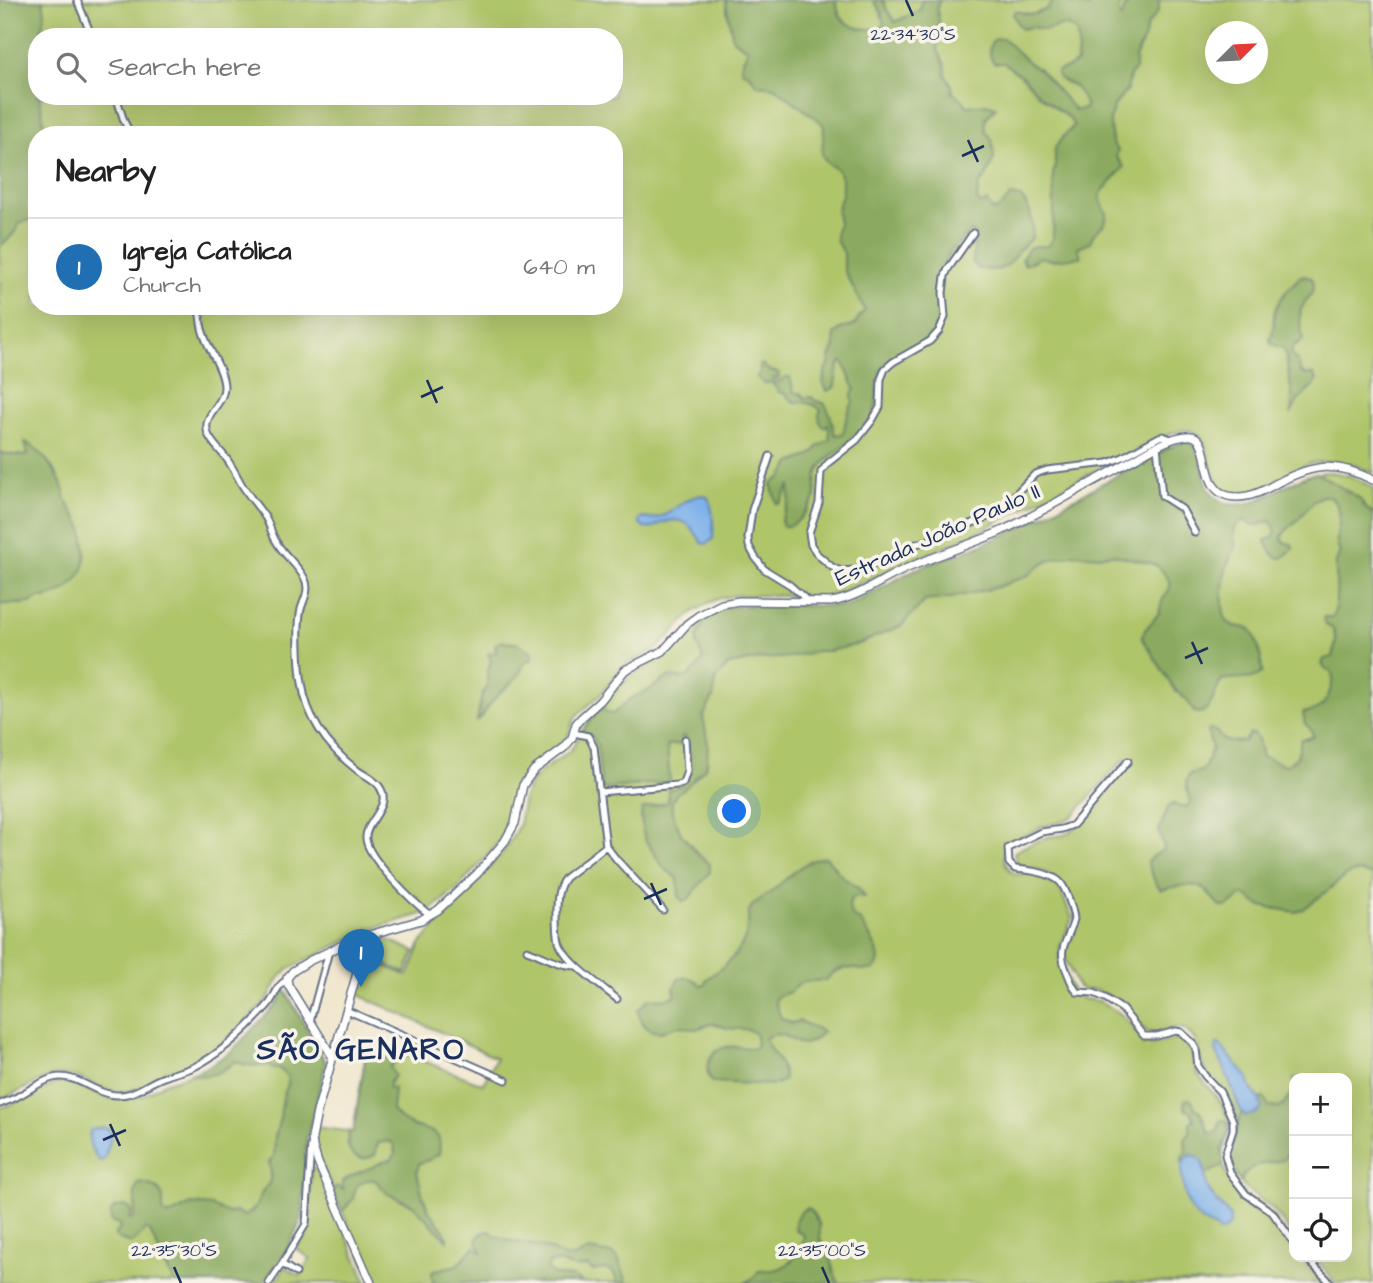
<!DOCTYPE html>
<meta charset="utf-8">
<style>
:root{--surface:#fff;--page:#f2f2f2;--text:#222;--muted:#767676;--line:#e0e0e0;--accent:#1f6fb2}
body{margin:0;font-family:"Architects Daughter",sans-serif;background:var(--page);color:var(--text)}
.controls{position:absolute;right:21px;bottom:21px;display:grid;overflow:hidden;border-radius:14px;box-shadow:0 7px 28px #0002}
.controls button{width:63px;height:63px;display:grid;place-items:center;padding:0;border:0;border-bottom:2px solid var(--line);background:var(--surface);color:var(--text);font:35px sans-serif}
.compass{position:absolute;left:1205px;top:21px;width:63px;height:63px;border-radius:50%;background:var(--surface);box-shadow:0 7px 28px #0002;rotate:66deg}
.you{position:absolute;left:735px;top:812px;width:24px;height:24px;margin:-18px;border:5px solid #fff;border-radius:50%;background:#1a73e8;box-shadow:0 0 0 10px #1a73e833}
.badge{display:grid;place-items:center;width:46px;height:46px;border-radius:50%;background:var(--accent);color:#fff;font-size:23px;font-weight:700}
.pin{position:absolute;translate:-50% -58px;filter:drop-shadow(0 2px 4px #0008)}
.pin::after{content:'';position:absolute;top:37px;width:24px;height:21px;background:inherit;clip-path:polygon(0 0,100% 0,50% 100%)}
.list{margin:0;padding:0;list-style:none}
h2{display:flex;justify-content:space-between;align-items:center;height:91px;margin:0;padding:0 28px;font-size:30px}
h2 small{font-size:23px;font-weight:400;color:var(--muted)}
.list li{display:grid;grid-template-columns:46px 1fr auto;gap:21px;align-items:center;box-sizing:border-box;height:98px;padding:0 28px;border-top:2px solid var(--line)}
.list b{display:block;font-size:26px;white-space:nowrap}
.list p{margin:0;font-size:23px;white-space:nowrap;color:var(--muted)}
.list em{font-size:23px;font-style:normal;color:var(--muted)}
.icon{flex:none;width:38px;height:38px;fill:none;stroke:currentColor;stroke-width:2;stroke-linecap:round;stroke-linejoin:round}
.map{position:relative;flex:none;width:1373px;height:1283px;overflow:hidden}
.search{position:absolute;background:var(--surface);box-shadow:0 7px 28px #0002;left:28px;top:28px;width:595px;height:77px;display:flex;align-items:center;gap:18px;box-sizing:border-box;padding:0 24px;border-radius:28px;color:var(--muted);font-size:26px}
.panel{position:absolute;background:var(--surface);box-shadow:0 7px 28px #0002;left:28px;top:126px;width:595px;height:189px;border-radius:28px}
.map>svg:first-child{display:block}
</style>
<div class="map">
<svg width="1373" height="1283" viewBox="0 0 1373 1283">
<rect width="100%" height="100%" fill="#f7f3e8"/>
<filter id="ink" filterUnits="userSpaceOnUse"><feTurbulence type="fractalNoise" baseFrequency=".0143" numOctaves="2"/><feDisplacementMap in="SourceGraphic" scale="14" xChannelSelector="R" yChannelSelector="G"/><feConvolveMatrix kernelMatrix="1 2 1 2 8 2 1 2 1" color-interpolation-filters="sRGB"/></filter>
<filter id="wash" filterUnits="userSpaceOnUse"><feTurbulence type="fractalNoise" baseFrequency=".00686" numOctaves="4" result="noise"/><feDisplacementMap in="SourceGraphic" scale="28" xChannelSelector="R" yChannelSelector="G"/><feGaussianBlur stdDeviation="1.57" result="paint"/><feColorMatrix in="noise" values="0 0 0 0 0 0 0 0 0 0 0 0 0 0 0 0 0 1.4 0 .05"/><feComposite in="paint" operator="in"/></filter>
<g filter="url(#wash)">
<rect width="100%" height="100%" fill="#f1e7cf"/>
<!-- green -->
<path fill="#afc56a" stroke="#657a64" stroke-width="2" fill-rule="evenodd" d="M0 0H1373V474C1353 462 1330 459 1307 464 1291 473 1265 489 1248 493 1195 503 1221 433 1188 430 1183 429 1177 432 1172 433L1089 474 976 533 899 566 840 593 828 596H810L738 595 720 598 708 603 692 613 658 648 628 664 619 671 600 695 576 716 567 738 526 773 519 785 512 813 507 828 494 848 458 888 434 907 422 914 368 930 288 969 279 978 268 999 230 1037 196 1062 162 1074 142 1087 127 1091H115L104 1089 78 1077 64 1075H53L0 1100ZM1216 32H1258V74H1216ZM37 37H614V96H37ZM37 135H614V306H37Z
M1183 442C1216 444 1188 495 1231 505 1240 507 1249 503 1257 500 1303 479 1323 456 1373 488V1283H1335L1318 1261 1311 1257H1347V1078H1294V1238C1287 1228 1281 1217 1271 1208 1259 1197 1244 1191 1236 1176 1222 1152 1238 1144 1237 1124 1237 1100 1214 1086 1204 1069 1195 1052 1203 1041 1182 1028 1170 1027 1159 1035 1147 1032L1126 1009 1107 995 1095 990H1083L1078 987 1066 961 1065 954 1077 923 1067 891 1045 872 1019 864 1016 861 1014 853 1017 850 1047 837 1064 835 1072 831 1130 765 1125 758 1072 817 1062 822 1044 826 1006 844C1001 855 1005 868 1015 874L1029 873 1059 886 1072 919 1060 946 1059 958 1074 994 1083 999 1099 1001 1118 1012 1124 1017 1147 1043 1153 1044 1178 1038 1190 1049 1198 1075 1220 1101 1229 1119 1230 1128 1222 1156 1225 1171 1235 1186 1249 1200 1273 1217 1294 1246V1257H1302L1322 1283H373L315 1149V1127L353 1132 367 1047 397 1051 483 1084 496 1058 465 1043 356 994 367 959 408 976 421 943 505 850 519 825 524 797 530 783 543 770 571 750 589 720 621 685 637 671 665 657 671 652 693 624 717 611 729 607 754 605 848 606 914 570 981 545 1020 528 1170 447Z
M378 936 415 951 406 973 369 958Z
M284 988 326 1063 307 1138 302 1218 288 1247 263 1283H0V1108L15 1103 53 1084 63 1082 73 1083 110 1099H125L142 1096 167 1082 201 1071 232 1051 277 1004Z
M317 1167 367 1283H275L285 1267 300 1276 310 1258 296 1249 309 1222 311 1169Z"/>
<!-- forest -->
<path fill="#8baa5e" stroke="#536c5e" stroke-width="2" d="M0 0H43L45 13 40 37H37V96H39L43 116 44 135H37V159L31 171 37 175V214L30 220 19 223C17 232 8 240 1 245L0 243Z
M726 0H835C837 5 838 12 841 17 849 29 872 32 884 26L881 12 873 0H882L884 2 887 10 895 22 920 10 922 0H940L937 8 940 35 937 48 946 67 945 74 952 85 953 93 963 100 967 106 986 104 996 107 986 118 985 124 986 132 992 139 994 158 986 177 979 185 977 200 981 204 987 202 993 211 1002 206 1011 196 1021 197C1031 209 1034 223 1032 238L1019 250 1008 265 998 270 978 269 973 262 975 234 971 232C965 237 960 242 954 247 944 258 937 278 939 293 940 302 944 311 941 321 933 342 903 354 885 364 872 381 883 400 870 421 857 441 828 453 819 470 815 478 816 488 816 497 809 507 797 529 783 526L781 520 789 502 790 485 780 503 777 504 771 484 783 476 791 463 809 456 814 452 818 447 830 439 828 424 824 427 820 422 819 414 821 410C815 403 803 402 794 402L785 394 779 392 771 382 764 384 757 377 760 372V365L762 364 768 370 779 373V377L773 379 775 382 779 381 786 377H790L794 393H800L805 398 812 397 814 400 825 404 830 414 835 435 842 434C846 428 844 426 846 420 847 416 851 406 853 402L852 394 855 389 843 362H841C836 370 837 376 835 385L834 388 827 391 823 382 826 368 829 365 830 358 835 346 834 335 840 329 855 325 860 315 865 311 844 270V253L836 241V231L839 224 837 210 842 195V179L838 170 826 162 822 155 824 127 822 123 774 87 758 85C752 80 752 73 743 72L741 65 748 49 733 40 727 9Z
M1054 0H1067L1071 4 1077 3 1088 7 1090 5V0H1121L1118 13 1121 18 1126 5 1132 0H1159V10L1155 16 1148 24 1146 30 1145 37 1135 58V69L1130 76 1127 90 1113 107 1110 121 1111 135 1113 144 1118 151 1116 156 1124 167 1101 193V201L1107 214 1105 223 1093 235 1090 242 1078 247 1081 257 1051 260 1041 257 1025 265 1022 259C1030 242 1033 247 1048 246L1053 237 1054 203 1053 174 1055 167V148L1063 137 1074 126 1069 118 1038 94 1025 79 1004 63H994C987 52 987 38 1003 38L1029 63 1038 68 1075 110 1085 109 1086 106C1083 99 1079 89 1072 85 1064 81 1061 82 1057 74L1058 71 1069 67 1077 62C1077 50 1084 25 1062 26 1056 26 1050 30 1045 30 1035 29 1034 25 1022 29L1018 25 1013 14 1015 11C1020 12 1029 15 1034 14 1038 13 1042 11 1047 9Z
M1304 275 1312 278C1319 295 1305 296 1301 310 1298 321 1302 330 1303 340 1297 344 1288 348 1293 357 1294 359 1297 360 1298 362 1299 363 1300 371 1301 373L1307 375 1314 374 1317 380C1313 389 1303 394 1297 402 1295 406 1294 410 1291 413L1292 395 1285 351 1283 348 1271 344 1270 339C1276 330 1272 320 1275 310 1279 298 1291 286 1300 277Z
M25 442C41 449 57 472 63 488 65 493 65 499 68 504 72 512 79 518 82 527 84 537 87 551 85 560 83 582 58 599 38 598 28 608 12 601 0 605V453L24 456 28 455Z
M1183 442C1212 444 1194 487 1221 501 1251 517 1287 478 1317 473L1359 498 1366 508 1373 514V875L1356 872 1348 874 1322 895 1302 910 1296 912 1260 906 1245 895C1235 897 1232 908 1221 907 1215 902 1211 895 1205 890 1195 881 1173 887 1161 890L1156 884 1147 863 1151 858 1164 849C1164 842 1160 838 1159 831 1159 827 1167 811 1169 806L1174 804C1179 808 1186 808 1191 803 1189 792 1182 783 1190 774L1201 771 1205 767 1212 748 1208 733 1210 729C1218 731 1217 734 1223 739 1228 743 1237 742 1244 741L1250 734H1254L1258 739 1262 757C1271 757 1277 764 1287 765L1297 757 1301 739H1306L1314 736 1309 727 1305 724 1303 712C1319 713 1327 703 1331 688 1333 681 1334 678 1331 671L1325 669 1322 664 1324 659 1333 657 1336 640 1333 629 1326 625 1323 620 1324 617H1333C1338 609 1336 576 1336 565 1336 559 1338 560 1339 554 1340 548 1338 550 1337 544 1335 529 1345 516 1335 502 1322 483 1306 512 1298 519 1292 526 1269 541 1292 544L1293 549 1282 558C1271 558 1270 547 1265 540L1272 538 1275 534V528L1270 521C1260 524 1254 529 1245 520 1240 522 1239 522 1236 526 1231 534 1236 540 1235 547 1234 554 1230 557 1228 563 1223 574 1219 612 1228 622 1234 628 1242 627 1249 628 1258 637 1262 660 1262 673 1248 684 1238 675 1222 680 1213 691 1215 707 1200 713L1194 712 1187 700 1176 691 1142 638 1145 630 1159 613 1162 601 1170 588V583L1166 576 1159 567 1151 563 1111 554 1097 556 1075 554 1053 559 1040 565 1029 575 998 587 951 598 925 601 901 626 859 644 829 651H817L791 657 761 659 729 665 717 677 713 698 703 717 708 744 707 763 704 769 684 789 677 793 672 801V812L681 834 698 854 710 865V872L696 889 688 900 683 902 679 896 678 879 664 868 646 841 643 833 641 817 642 809 668 802V789C698 785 689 759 686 737H682V744L667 745 670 782 602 789 597 744 591 735 581 732 601 707 609 714H613L631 698 649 690 668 677 683 678 689 676 697 668 703 659 697 644V637L707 617 717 611 729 607 754 605 848 606 914 570 981 545 1020 528 1170 447Z
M501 641C506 643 510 643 515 643 521 644 525 649 531 651L533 657 531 660 525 662C517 683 508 683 495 698 488 705 484 716 477 721L482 694 487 688V672L491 661 488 654 496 652 495 645Z
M826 857C832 863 836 871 842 876 850 884 860 886 865 897L857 896 852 898C846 907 850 918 861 921L877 949 879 960 877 966 873 970H866L844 968 836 971 825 980 802 982 790 992 778 996 775 1002 781 1018 791 1023 800 1021 823 1032C794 1062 792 1023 765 1038 770 1056 782 1056 784 1079L779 1083 771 1085 712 1082C702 1068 709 1050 727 1047 736 1045 746 1049 756 1048 761 1023 740 1031 727 1028 721 1026 717 1023 711 1024 706 1025 701 1028 695 1029 690 1029 685 1026 679 1026 674 1026 669 1030 664 1031 649 1035 640 1023 638 1010L649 999 670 998 676 995 674 989 678 979C689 975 694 979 702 986L706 984V980C724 966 742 954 747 931 749 924 747 915 750 909 753 903 761 899 767 895 785 882 801 859 826 857Z
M284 988 326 1063 307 1138 302 1218C293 1241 279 1264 263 1283H174L150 1232 145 1229C135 1244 132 1247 115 1236V1233L119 1231 120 1227 117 1223 111 1222V1212L116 1207 126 1206 132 1211 130 1219 134 1218C138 1206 131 1194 138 1184 147 1182 161 1188 163 1198 163 1200 163 1209 163 1211L167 1216 191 1204 211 1206 228 1213 237 1212 245 1216C259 1208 257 1200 264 1189 265 1187 267 1186 268 1185 272 1178 271 1169 269 1162L274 1156 275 1137 280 1118 283 1097 288 1084V1077L280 1069H273L269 1066 245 1065 235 1061C222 1073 209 1079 190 1074L208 1067 232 1051 278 1003Z
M367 1047 389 1049 405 1053 390 1067 395 1076 389 1083V1088H394L392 1110C397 1117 406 1123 414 1126 432 1132 443 1130 439 1154L429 1160 419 1163 417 1172 423 1197 429 1211 445 1232 448 1241 413 1205 388 1194 375 1180H367L358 1185 356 1188 353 1199 342 1212 332 1191 337 1186 343 1190V1181C352 1175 359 1172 370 1168 378 1165 382 1160 391 1160L395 1155 394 1145 390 1141 378 1143 375 1155C355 1165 344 1151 349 1132H353Z
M1292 1095 1294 1098V1109L1290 1118 1291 1121 1294 1122V1163L1291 1162 1290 1156 1287 1154 1284 1160C1268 1163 1243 1164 1241 1183 1220 1153 1236 1142 1241 1112L1246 1116 1261 1103 1259 1099 1264 1097 1269 1107 1279 1108 1285 1103 1288 1097Z
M1189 1099 1192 1101 1195 1108 1200 1111 1209 1133 1217 1132 1221 1120 1227 1121 1230 1128 1222 1149 1223 1165 1207 1174 1205 1172C1203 1163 1201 1156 1190 1155L1183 1162H1182V1157L1186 1151 1185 1140 1190 1132V1122L1194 1120 1191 1111 1186 1110 1184 1107 1185 1100Z
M809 1208 819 1223 820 1239 831 1258 834 1273 839 1283H745L753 1278 759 1271C777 1270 783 1270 795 1257 800 1250 803 1245 804 1237L802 1233 796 1230C793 1220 798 1210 809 1208Z
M490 1231 496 1236 513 1241 547 1248 564 1257H574L589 1250 612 1254 617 1257 620 1263 627 1283H617C614 1267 607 1268 593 1271L587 1266C569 1272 566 1259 549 1263L547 1270C558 1281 569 1271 583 1283H434L432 1278V1272L436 1270 457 1265 474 1247 483 1253 478 1245 477 1238 482 1233Z"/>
<!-- water -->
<path fill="#7db0ea" stroke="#4c70a4" stroke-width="2" d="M703 495C705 496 707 496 708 498 713 504 714 531 713 539L707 544 702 543C691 525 684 514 660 524 654 527 651 529 644 528L639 522 640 519 642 518C670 524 680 496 703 495Z
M1217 1044H1219L1248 1078 1251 1089 1259 1098 1262 1108 1257 1113 1246 1116 1241 1112 1223 1065 1216 1051Z
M101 1128 109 1129C113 1141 107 1149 104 1160L99 1161C92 1150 87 1145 90 1130Z
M1190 1155C1209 1157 1202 1176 1208 1188 1213 1199 1222 1208 1230 1216V1225L1222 1232H1218L1216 1228C1207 1225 1199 1220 1193 1212 1185 1202 1180 1175 1183 1163 1184 1158 1186 1158 1190 1155Z"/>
</g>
<g filter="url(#ink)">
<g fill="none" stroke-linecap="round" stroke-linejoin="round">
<!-- street casing -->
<g stroke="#666f86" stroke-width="9">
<path id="street" d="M77 0 92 37
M116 96 124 121 131 135
M973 233 948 269 945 276 943 293 945 317 939 331 930 341 893 362 885 369 881 379 880 407 872 421 857 440 828 463 821 472 819 503 809 533 811 545 818 555 832 567 841 571 856 570 879 563 906 547 933 539 990 516 1000 510 1035 474 1047 470 1108 463 1123 457 1159 437 1163 436 1171 439
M198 306C201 315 200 324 203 332 208 350 223 368 224 386 225 405 201 414 208 434 213 446 224 453 230 464 236 473 240 483 246 491 252 500 259 508 265 517 270 525 271 533 276 541 283 555 298 565 305 579 310 590 304 599 301 609 297 625 299 666 302 683 307 720 329 748 357 770 364 775 374 779 379 786 394 806 364 822 366 839 368 859 414 903 430 915
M1157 446 1162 496 1182 509 1195 533
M770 456 752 510 748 538 749 546 755 557 764 569 790 585 809 602
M574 733 588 736 594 747 606 846 617 860 663 910
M1128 761 1073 825 1062 829 1041 832 1008 848 1009 863 1015 869C1029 870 1048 872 1059 881 1066 887 1073 910 1074 919 1068 942 1056 947 1067 972 1070 979 1072 986 1077 992L1094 993 1105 998 1122 1009 1144 1036H1157L1176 1031 1181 1032 1193 1043 1196 1049 1198 1066 1205 1076 1220 1092 1233 1121V1130L1225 1155 1230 1173 1246 1194 1272 1212 1294 1243
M600 792 677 785 683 783 687 771 685 739
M606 846 565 878C557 889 557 900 557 914 557 923 557 933 559 942 564 960 601 986 617 999
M527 950C543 956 560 966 577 966
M346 1010 506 1080
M310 1021 329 951
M0 1104C7 1101 14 1099 20 1095 30 1090 41 1081 53 1078 74 1073 90 1090 109 1094 133 1099 144 1084 164 1077 174 1073 185 1071 194 1067 222 1053 248 1028 268 1005 276 996 276 985 287 980
M1305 1257 1331 1283
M282 1264 296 1273
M269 1283 282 1264 306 1224 311 1145"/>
</g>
<!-- secondary casing -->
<g stroke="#666f86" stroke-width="10">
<path id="secondary" d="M368 935 317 1112 312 1138 313 1147 318 1163 371 1283
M332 1056 288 985 287 978 293 971 309 961 355 939 411 923 421 920 438 910 477 874 505 841 515 823 523 785 534 770 565 747 572 738 576 724 581 718 600 701 625 670 663 651 687 624 698 616 722 604 739 601 831 602C857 598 879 581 903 570 934 556 967 546 997 533 1028 519 1058 502 1087 485 1104 476 1121 466 1138 457 1153 448 1169 438 1186 436 1218 431 1192 498 1238 497 1252 497 1265 490 1277 483 1314 464 1335 461 1373 480"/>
</g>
<!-- street -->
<use href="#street" stroke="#fff" stroke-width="5"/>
<!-- secondary -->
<use href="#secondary" stroke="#fff" stroke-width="7"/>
</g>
</g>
<!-- ticks -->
<path fill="none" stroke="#1b2f5e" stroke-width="2.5" d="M906 0 913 16M968 140 978 162M962 156 984 146M427 380 437 403M421 397 443 387M1192 642 1202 664M1185 658 1208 648M651 883 661 905M644 899 667 889M110 1124 120 1146M103 1140 126 1130M174 1267 181 1283M822 1267 829 1283"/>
<g text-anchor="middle" stroke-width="7" stroke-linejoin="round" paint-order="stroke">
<!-- street labels -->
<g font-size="23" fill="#1b2f5e" stroke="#f7f3e8">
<text transform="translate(937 534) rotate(-24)" y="8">Estrada João Paulo II</text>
</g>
<!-- district labels -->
<g font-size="30" font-weight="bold" letter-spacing="2" fill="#1b2f5e" stroke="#f7f3e8">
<text x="361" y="1059">SÃO GENARO</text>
</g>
</g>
<g font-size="18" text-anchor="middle" fill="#1b2f5e" stroke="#f7f3e8" stroke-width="7" stroke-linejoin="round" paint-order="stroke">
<text x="913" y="40">22°34'30"S</text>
<text x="174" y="1256">22°35'30"S</text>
<text x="822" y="1256">22°35'00"S</text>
</g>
</svg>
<div class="controls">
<button>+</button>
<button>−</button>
<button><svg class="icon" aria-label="locate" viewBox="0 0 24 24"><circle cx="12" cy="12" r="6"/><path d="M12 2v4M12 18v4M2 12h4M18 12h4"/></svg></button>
</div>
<svg class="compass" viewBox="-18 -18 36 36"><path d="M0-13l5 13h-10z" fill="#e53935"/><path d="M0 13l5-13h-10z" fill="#767676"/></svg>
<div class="you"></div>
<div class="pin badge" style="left:361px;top:987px">1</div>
<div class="search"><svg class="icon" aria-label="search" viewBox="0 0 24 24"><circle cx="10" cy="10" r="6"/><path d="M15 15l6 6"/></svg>Search here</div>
<section class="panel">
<h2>Nearby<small></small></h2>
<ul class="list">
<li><span class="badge">1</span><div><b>Igreja Católica</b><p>Church</p></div><em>640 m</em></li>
</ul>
</section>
</div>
